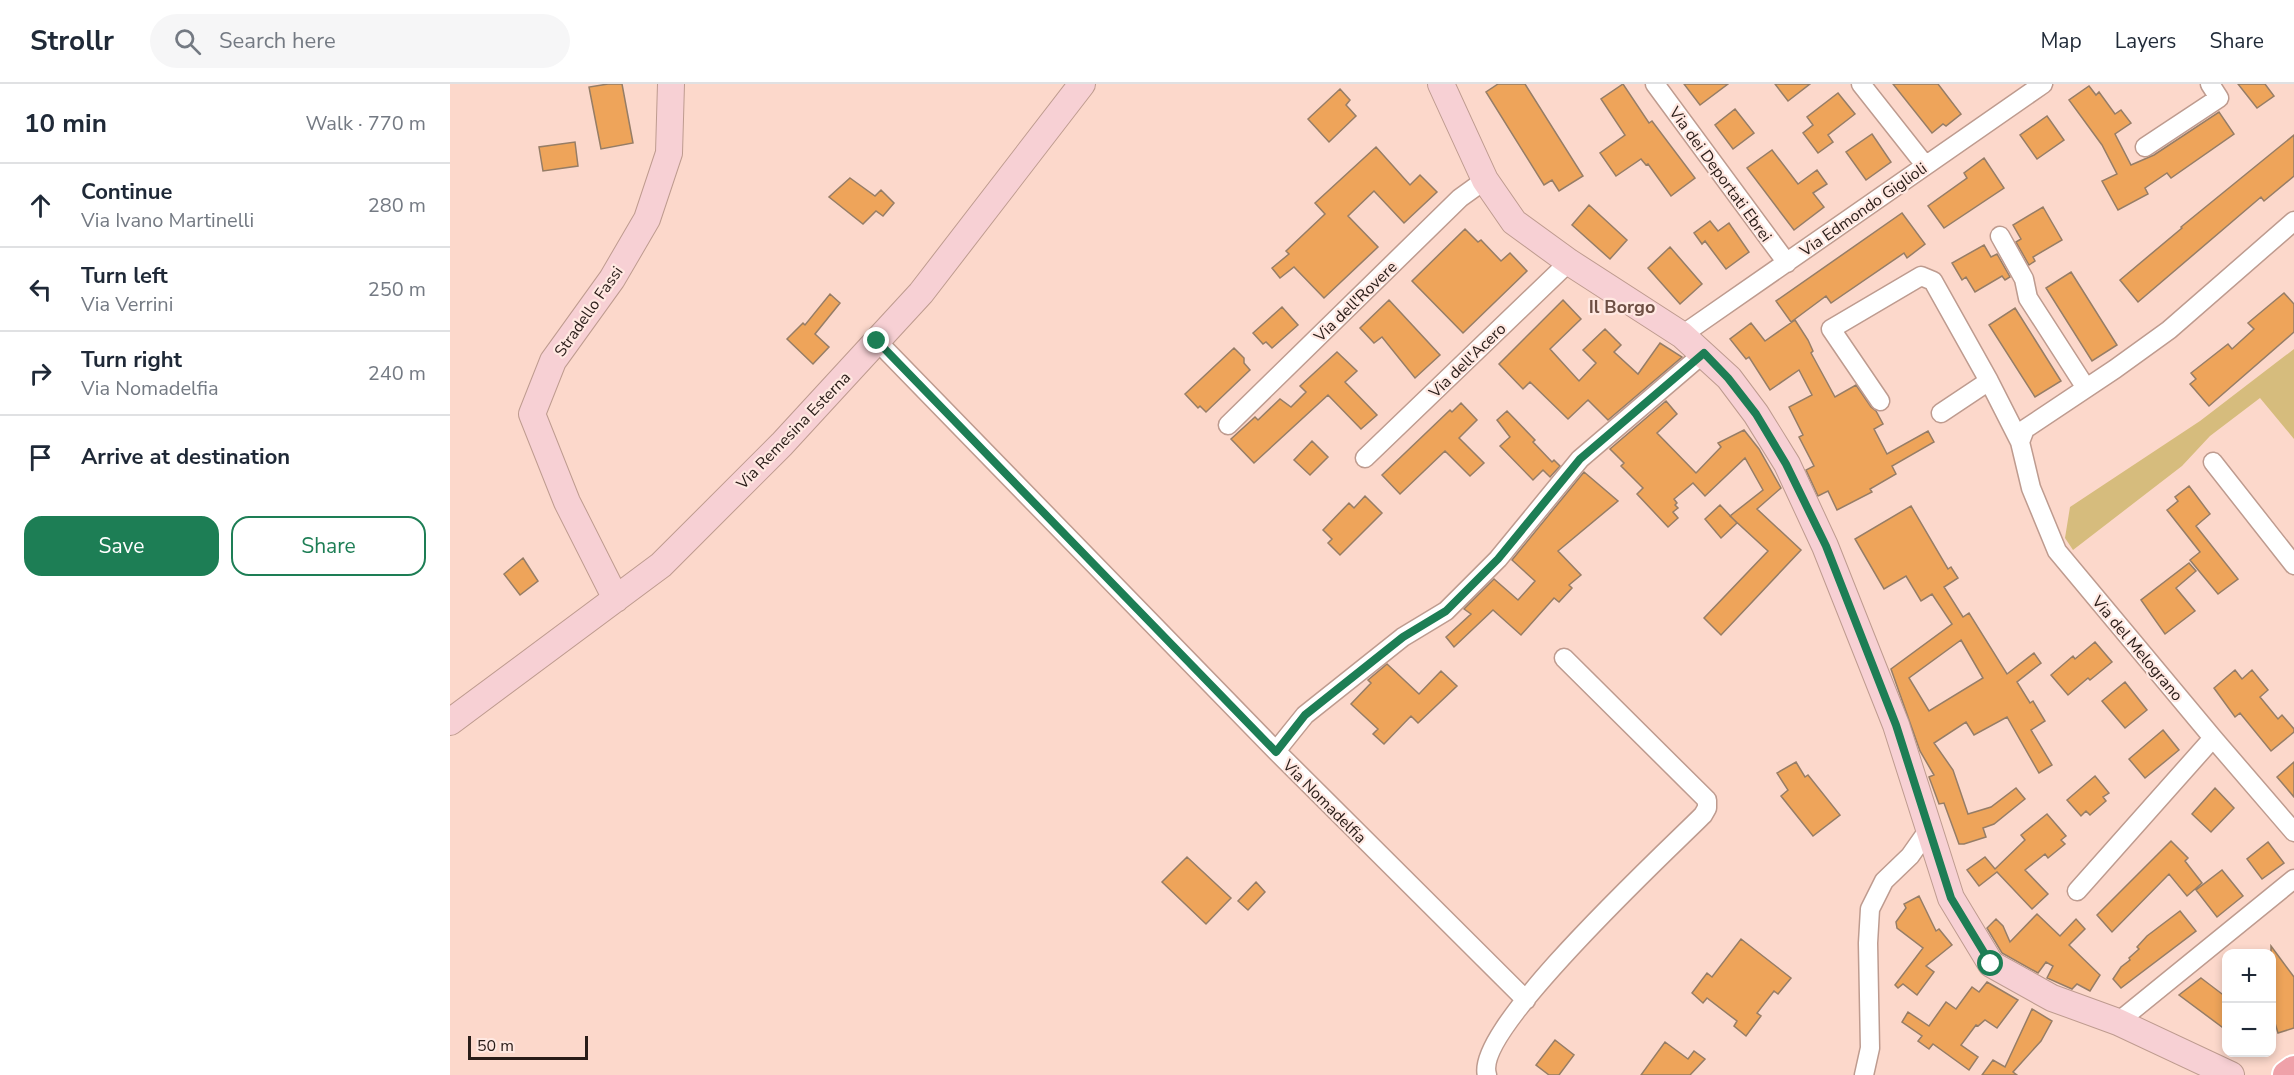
<!DOCTYPE html>
<meta charset="utf-8">
<style>
:root{--surface:#fff;--page:#f6f6f7;--text:#1f2937;--muted:#747a83;--line:#e0e1e3;--accent:#1d7e55}
body{margin:0;font-family:"Nunito Sans",sans-serif;background:var(--page);color:var(--text)}
.controls{position:absolute;right:18px;bottom:18px;display:grid;overflow:hidden;border-radius:12px;box-shadow:0 3px 9px #0003}
.controls button{width:54px;height:54px;display:grid;place-items:center;padding:0;border:0;border-bottom:2px solid var(--line);background:var(--surface);color:var(--text);font:30px sans-serif}
.scale{position:absolute;left:18px;bottom:15px;width:120px;box-sizing:border-box;padding-left:6px;border:3px solid #291c18;border-top:0;font-size:16px;line-height:21px;white-space:nowrap;color:#291c18;-webkit-text-stroke:4px #ffe8e1;paint-order:stroke}
.stop{position:absolute;width:18px;height:18px;margin:-14px;border:4px solid #1d7e55;border-radius:50%;background:#fff}
.stop.end{background:#1d7e55;border-color:#fff;box-shadow:0 2px 6px #0008}
.list{margin:0;padding:0;list-style:none}
h2{display:flex;justify-content:space-between;align-items:center;height:78px;margin:0;padding:0 24px;font-size:26px}
h2 small{font-size:20px;font-weight:400;color:var(--muted)}
.list li{display:grid;grid-template-columns:39px 1fr auto;gap:18px;align-items:center;box-sizing:border-box;height:84px;padding:0 24px;border-top:2px solid var(--line)}
.list b{display:block;font-size:22px;white-space:nowrap}
.list p{margin:0;font-size:20px;white-space:nowrap;color:var(--muted)}
.list em{font-size:20px;font-style:normal;color:var(--muted)}
.actions{display:flex;gap:12px;padding:18px 24px}
.actions a{flex:1;padding:14px 0;border:2px solid var(--accent);border-radius:18px;text-align:center;font-size:21px;color:var(--accent)}
.actions .main{background:var(--accent);color:#fff}
.icon{flex:none;width:33px;height:33px;fill:none;stroke:currentColor;stroke-width:2;stroke-linecap:round;stroke-linejoin:round}
.map{position:relative;flex:none;width:1844px;height:991px;overflow:hidden}
header{display:flex;align-items:center;gap:36px;box-sizing:border-box;height:84px;padding:0 30px;background:var(--surface);border-bottom:2px solid var(--line)}
header strong{font-size:28px}
nav{display:flex;gap:33px;margin-inline-start:auto;font-size:21px}
.search{width:420px;height:54px;background:var(--page);display:flex;align-items:center;gap:15px;box-sizing:border-box;padding:0 21px;border-radius:33px;color:var(--muted);font-size:22px}
main{display:flex}
aside{flex:1;background:var(--surface)}
.map>svg:first-child{display:block}
</style>
<header>
<strong>Strollr</strong>
<div class="search"><svg class="icon" aria-label="search" viewBox="0 0 24 24"><circle cx="10" cy="10" r="6"/><path d="M15 15l6 6"/></svg>Search here</div>
<nav><a>Map</a><a>Layers</a><a>Share</a></nav>
</header>
<main>
<aside>
<h2>10 min<small>Walk · 770 m</small></h2>
<ul class="list">
<li><svg class="icon" aria-label="ahead" viewBox="0 0 24 24"><path d="M12 20V5M6 11l6-6 6 6"/></svg><div><b>Continue</b><p>Via Ivano Martinelli</p></div><em>280 m</em></li>
<li><svg class="icon" aria-label="left" viewBox="0 0 24 24"><path d="M17 20v-9H6M10 6l-5 5 5 5"/></svg><div><b>Turn left</b><p>Via Verrini</p></div><em>250 m</em></li>
<li><svg class="icon" aria-label="right" viewBox="0 0 24 24"><path d="M7 20v-9h11M14 6l5 5-5 5"/></svg><div><b>Turn right</b><p>Via Nomadelfia</p></div><em>240 m</em></li>
<li><svg class="icon" aria-label="arrive" viewBox="0 0 24 24"><path d="M6 21V4h12l-3 4 3 4H6"/></svg><div><b>Arrive at destination</b></div></li>
</ul>
<div class="actions"><a class="main">Save</a><a>Share</a></div>
</aside>
<div class="map">
<svg width="1844" height="991" viewBox="0 0 1844 991">
<rect width="100%" height="100%" fill="#fcd8cb"/>
<!-- green -->
<path fill="#d6bc7d" d="M1844 265V355L1810 314 1760 352 1732 382 1623 466 1615 454 1620 423 1750 337Z"/>
<!-- building -->
<path fill="#eea45a" stroke="#967d66" stroke-width="1.5" fill-rule="evenodd" d="M158 0H172L183 59 151 65 139 3Z
M1048 0H1075L1133 92 1109 107 1102 96 1094 101 1036 8Z
M1173 0 1199 39 1202 37 1245 94 1221 112 1198 80 1196 81 1191 75 1166 92 1150 69 1175 51 1151 15Z
M1234 0H1278L1250 21Z
M1325 0H1360L1338 17Z
M1443 0H1488L1511 30 1496 42 1493 40 1482 49Z
M1788 0H1815L1824 12 1807 24Z
M1639 2 1646 11 1649 8 1665 30 1671 26 1681 39 1665 50 1681 81 1704 71 1769 28 1784 50 1721 94 1717 89 1695 104 1698 110 1668 126 1652 97 1667 90 1652 61 1619 16Z
M890 5 900 16 896 21 906 32 879 58 858 35Z
M1388 9 1405 30 1378 51 1383 58 1368 69 1353 49 1363 41 1357 33Z
M1285 25 1304 49 1283 65 1265 41Z
M1597 32 1614 56 1587 75 1570 51Z
M1422 50 1441 78 1416 96 1396 68Z
M1844 51V92L1814 117 1811 113 1688 218 1670 196 1732 144 1731 143Z
M125 58 128 82 93 87 89 63Z
M926 63 960 101 970 91 987 108 954 139 924 107 898 132 928 163 874 214 844 183 830 194 822 184 839 170 836 167 875 130 865 119Z
M1322 66 1348 100 1367 86 1377 100 1363 109 1374 123 1344 146 1297 84Z
M1534 74 1554 104 1494 144 1478 122 1517 94 1514 89Z
M400 94 425 112 431 106 444 119 433 132 426 127 413 140 379 113Z
M1139 121 1177 156 1160 175 1122 141Z
M1593 123 1612 156 1583 173 1585 177 1579 181 1566 158 1571 155 1563 141Z
M1452 129 1475 160 1457 174 1454 169 1381 219 1376 212 1341 238 1326 217Z
M1260 137 1268 147 1279 139 1299 168 1276 185 1255 157 1252 160 1244 149Z
M1015 145 1028 158 1031 156 1051 177 1060 169 1077 187 1013 249 962 197Z
M1534 161 1541 173 1547 170 1560 193 1555 196 1552 192 1525 208 1516 193 1512 196 1502 179Z
M1220 163 1252 200 1230 220 1198 184Z
M1621 188 1667 261 1642 277 1596 204Z
M1834 209 1844 220V248L1759 322 1740 300 1746 295 1741 289 1778 260 1782 265 1804 245 1798 239Z
M380 210 390 219 365 250 379 263 363 280 337 255 353 239 355 241Z
M939 216 990 271 965 294 932 253 924 259 910 244Z
M1113 216 1131 235 1100 265 1129 297 1146 279 1133 266 1155 245 1171 261 1164 268 1188 290 1210 259 1232 273 1158 336 1138 316 1118 335 1080 298 1073 305 1049 280Z
M832 223 848 241 822 264 816 258 813 260 803 249Z
M1565 224 1611 297 1585 313 1539 241Z
M1345 236 1358 256 1363 267 1361 269 1385 313 1406 301 1421 323 1426 327 1433 340 1424 345 1437 370 1478 347 1484 358 1442 382 1446 390 1420 405 1422 408 1387 426 1378 407 1368 412 1356 386 1364 382 1349 353 1353 351 1339 323 1362 311 1349 286 1320 306 1299 273 1296 275 1280 255 1301 239 1315 257Z
M784 264 794 274V279L800 286 756 328 750 322 748 324 735 310Z
M887 268 907 287 895 298 927 331 911 345 878 311 804 379 781 355 805 333 808 336 830 315 841 323 856 308 850 302Z
M1216 317 1227 330 1207 349 1246 389 1271 363 1268 359 1294 346 1309 365 1331 404 1307 425 1351 466 1271 551 1254 534 1318 467 1280 432 1313 406 1295 374 1255 412 1243 399 1224 415 1227 419 1225 421 1228 424 1223 428 1228 434 1218 443 1187 410 1193 404 1171 382 1174 379 1160 365Z
M1011 319 1027 336 1009 354 1034 379 1020 392 995 367 950 410 932 391 1000 326 1002 328Z
M1057 327 1085 356 1083 358 1102 378 1104 376 1110 382 1100 393 1093 386 1083 396 1050 362 1060 353 1047 336Z
M862 357 878 373 860 391 844 376Z
M1134 388 1168 417 1108 467 1131 491 1119 501 1122 504 1109 518 1104 514 1071 551 1043 526 1004 563 996 553 1021 530 1014 525 1044 495 1068 516 1085 497 1062 476Z
M1739 402 1760 430 1746 442 1788 495 1768 510 1740 476 1750 468 1717 426 1728 417 1725 413Z
M915 412 932 429 890 471 878 459 882 455 873 446 899 419 904 424Z
M1270 421 1287 439 1271 454 1255 435Z
M1461 422 1498 485 1501 483 1508 494 1494 503 1513 533 1519 529 1557 590 1584 569 1591 579 1567 598 1580 619 1583 617 1595 637 1581 646 1602 681 1589 689 1557 633 1524 651 1516 638 1484 659 1503 686 1518 730 1541 723 1566 704 1575 715 1544 740 1533 744 1536 753 1514 760H1509L1494 719 1489 720 1479 693 1484 691 1470 667 1441 585 1502 540 1482 510 1471 517 1456 492 1434 505 1405 455ZM1511 556 1533 594 1479 627 1459 594Z
M73 474 88 497 70 511 54 490Z
M1739 479 1746 487 1726 504 1745 527 1715 550 1691 516Z
M1645 558 1662 578 1640 596 1638 594 1618 611 1601 591 1623 572 1625 575Z
M937 580 969 610 991 587 1007 602 968 639 961 632 934 660 923 650 928 645 901 620 921 599 918 596Z
M1785 586 1792 595 1802 586 1818 606 1810 613 1828 635 1832 631 1844 645V648L1821 667 1790 629 1785 633 1764 604Z
M1675 598 1697 626 1675 644 1652 617Z
M1713 646 1729 666 1695 694 1679 675Z
M1346 678 1355 693 1358 691 1390 731 1363 752 1331 712 1338 706 1327 689Z
M1844 678V713L1827 693Z
M1645 692 1659 709 1653 713 1656 717 1640 731 1636 727 1631 732 1617 716Z
M1765 704 1784 724 1761 748 1742 730Z
M1597 730 1616 752 1611 756 1615 760 1598 774 1595 770 1575 786 1598 810 1582 825 1547 788 1529 802 1517 786 1535 773 1545 785 1575 756 1571 751Z
M1721 757 1738 774 1735 777 1752 799 1737 812 1719 790 1662 848 1647 831Z
M1818 758 1834 779 1812 795 1797 775Z
M737 773 781 814 756 840 712 798Z
M1772 786 1793 812 1767 833 1746 806Z
M806 798 815 808 798 826 788 817Z
M1469 812 1486 847 1489 845 1502 861 1476 882 1484 888 1467 911 1453 900 1448 904 1445 901 1473 864 1447 844 1446 838 1456 824 1454 820Z
M1730 827 1746 847 1671 904 1663 895 1671 883 1680 876 1679 874 1689 865 1687 863 1697 852Z
M1587 830 1610 852 1626 835 1635 845 1619 861 1650 891 1640 907 1627 900 1622 905 1597 894 1603 882 1596 878 1588 889 1552 869 1537 844 1546 835 1553 842 1560 858Z
M1291 855 1341 894 1328 910 1324 907 1307 929 1311 932 1296 952 1284 942 1287 937 1257 914 1253 919 1242 909 1257 889 1262 893Z
M1821 862 1844 893V944L1828 949 1825 939 1821 940Z
M1751 894 1776 913V946L1729 911Z
M1537 898 1568 916 1547 944 1535 936 1528 942 1526 941 1511 961 1528 973 1519 986 1483 960 1479 965 1468 957 1472 952 1452 938 1458 928 1479 942 1496 918 1506 925 1522 903 1529 908Z
M1582 925 1602 937 1591 957 1563 988 1567 991H1532L1543 976 1555 983Z
M1105 956 1124 971 1109 991H1099L1086 981Z
M1215 958 1238 975 1244 967 1255 975 1240 991H1191Z"/>
<g fill="none" stroke-linecap="round" stroke-linejoin="round">
<!-- street casing -->
<g stroke="#be9b8f" stroke-width="21">
<path id="street" d="M1205 0 1337 179
M1411 0 1475 81
M1695 63 1769 14 1760 0
M1844 137 1719 246 1665 285 1575 345 1570 358 1581 404 1607 467 1763 654 1844 748
M1550 152 1574 195 1578 214 1636 304
M1232 251 1593 0
M427 257 826 667 1076 916
M1430 317 1381 245 1471 192 1483 197 1539 297 1570 358
M1491 329 1539 297
M778 341 1010 114 1035 96
M915 374 1119 178
M1763 378 1844 481
M826 667 855 631 953 553 996 527 1048 475 1130 375 1254 269
M1627 807 1763 654
M1668 938 1844 795
M1037 991C1023 946 1216 768 1253 731L1257 724V716L1114 574
M1414 991 1420 964 1418 859 1420 825 1434 797 1460 772 1479 745"/>
</g>
<!-- secondary casing -->
<g stroke="#be9b8f" stroke-width="28">
<path id="secondary" d="M991 0 1035 96 1064 138 1119 178 1232 251 1279 294 1306 330 1337 380 1375 462 1446 641 1501 814 1541 880 1602 914 1668 938 1781 991
M166 515 117 418 82 330 103 277 162 195 197 135 219 69 221 0
M0 638 211 481 332 360 471 209 632 0"/>
</g>
<!-- primary casing -->
<g stroke="#fff" stroke-width="32">
<path id="primary" d="M1837 991 1844 986"/>
</g>
<!-- street -->
<use href="#street" stroke="#fff" stroke-width="18"/>
<!-- secondary -->
<use href="#secondary" stroke="#f7d0d4" stroke-width="26"/>
<!-- primary -->
<use href="#primary" stroke="#efa1a9" stroke-width="28"/>
</g>
<g fill="none" stroke-linecap="round" stroke-linejoin="round">
<!-- route -->
<path stroke="#1d7e55" stroke-width="8" d="M427 257 826 668 855 631 953 553 996 527 1048 475 1130 375 1254 269 1278 294 1306 330 1336 380 1376 462 1446 641 1501 814 1541 880"/>
</g>
<g text-anchor="middle" stroke-width="4.5" stroke-linejoin="round" paint-order="stroke">
<!-- street labels -->
<g font-size="16" fill="#291c18" stroke="#ffe8e1">
<text transform="translate(1271 90) rotate(54)" y="6">Via dei Deportati Ebrei</text>
<text transform="translate(1413 125) rotate(-35)" y="6">Via Edmondo Giglioli</text>
<text transform="translate(905 217) rotate(-44)" y="6">Via dell'Rovere</text>
<text transform="translate(138 227) rotate(-55)" y="6">Stradello Fassi</text>
<text transform="translate(1017 276) rotate(-44)" y="6">Via dell'Acero</text>
<text transform="translate(343 346) rotate(-46)" y="6">Via Remesina Esterna</text>
<text transform="translate(1688 564) rotate(50)" y="6">Via del Melograno</text>
<text transform="translate(875 717) rotate(45)" y="6">Via Nomadelfia</text>
</g>
<!-- neighbourhood labels -->
<g font-size="18" font-weight="bold" fill="#6d4f44" stroke="#ffe8e1">
<text x="1172" y="229">Il Borgo</text>
</g>
</g>
</svg>
<div class="controls">
<button>+</button>
<button>−</button>
</div>
<div class="scale">50 m</div>
<div class="stop" style="left:1541px;top:880px"></div>
<div class="stop end" style="left:427px;top:257px"></div>
</div>
</main>
